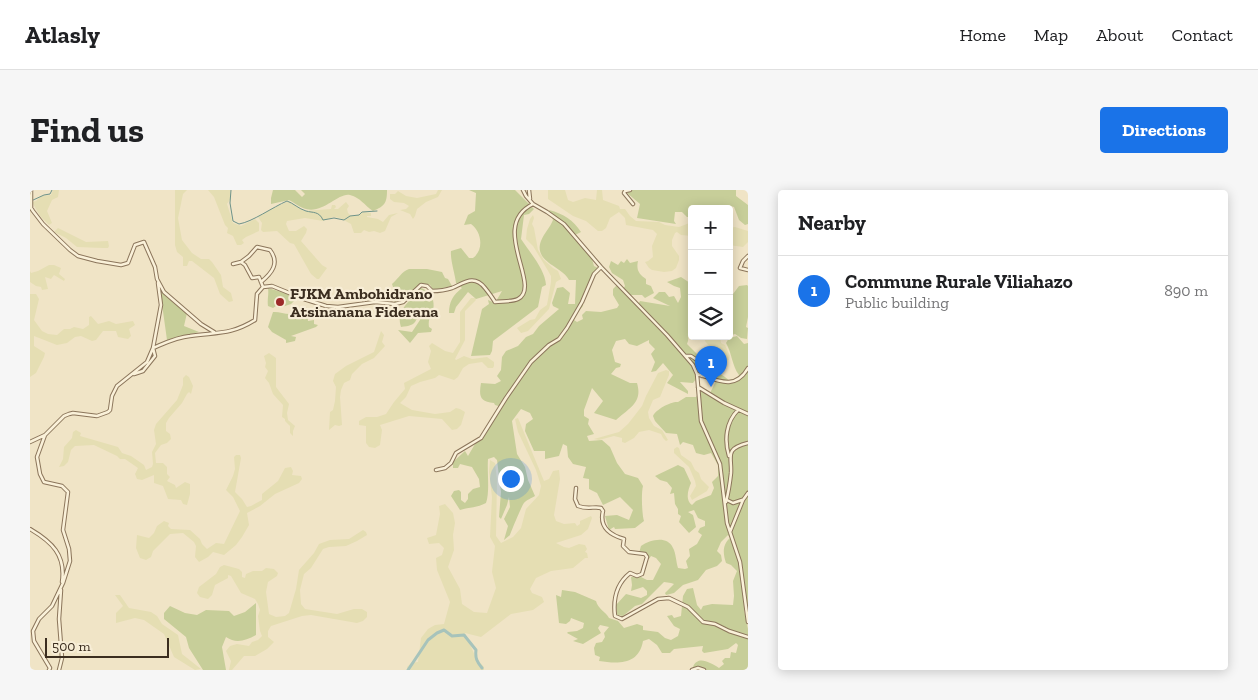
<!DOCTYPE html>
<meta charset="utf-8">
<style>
:root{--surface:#fff;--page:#f6f6f6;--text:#202124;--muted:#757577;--line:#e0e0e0;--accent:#1a73e8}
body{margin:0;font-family:"Zilla Slab",serif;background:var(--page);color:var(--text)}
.controls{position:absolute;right:15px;top:15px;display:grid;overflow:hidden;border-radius:5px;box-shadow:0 2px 12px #0003}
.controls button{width:45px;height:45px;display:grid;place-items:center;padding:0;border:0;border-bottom:1px solid var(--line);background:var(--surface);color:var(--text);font:25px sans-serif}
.scale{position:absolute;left:15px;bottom:12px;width:124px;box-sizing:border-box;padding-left:5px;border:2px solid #3b2d1f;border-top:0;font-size:14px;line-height:18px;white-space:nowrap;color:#3b2d1f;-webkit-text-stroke:4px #f7edd6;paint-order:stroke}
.you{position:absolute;left:480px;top:288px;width:18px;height:18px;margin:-12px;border:4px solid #fff;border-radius:50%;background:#1a73e8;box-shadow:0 0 0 8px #1a73e833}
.badge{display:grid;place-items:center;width:32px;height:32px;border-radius:50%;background:var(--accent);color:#fff;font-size:16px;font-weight:700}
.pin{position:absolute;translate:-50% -41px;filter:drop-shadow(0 1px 2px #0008)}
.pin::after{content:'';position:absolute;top:26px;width:18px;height:15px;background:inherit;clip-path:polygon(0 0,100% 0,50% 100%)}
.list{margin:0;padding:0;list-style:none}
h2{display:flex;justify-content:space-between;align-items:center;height:65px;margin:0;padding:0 20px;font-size:21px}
h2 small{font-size:16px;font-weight:400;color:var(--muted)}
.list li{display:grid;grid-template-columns:32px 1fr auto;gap:15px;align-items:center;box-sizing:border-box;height:70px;padding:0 20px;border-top:1px solid var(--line)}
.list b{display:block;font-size:19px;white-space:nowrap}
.list p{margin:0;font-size:16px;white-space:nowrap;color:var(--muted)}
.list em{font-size:16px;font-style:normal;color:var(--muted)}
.icon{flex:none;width:28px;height:28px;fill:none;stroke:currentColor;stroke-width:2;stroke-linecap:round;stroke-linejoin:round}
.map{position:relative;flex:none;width:718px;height:480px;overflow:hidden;border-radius:5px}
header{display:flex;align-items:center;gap:30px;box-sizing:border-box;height:70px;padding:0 25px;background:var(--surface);border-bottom:1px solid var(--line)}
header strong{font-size:24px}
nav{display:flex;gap:28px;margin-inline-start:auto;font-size:18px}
.intro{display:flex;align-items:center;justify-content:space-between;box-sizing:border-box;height:120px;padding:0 30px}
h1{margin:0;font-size:35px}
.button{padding:12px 22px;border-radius:5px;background:var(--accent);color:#fff;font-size:18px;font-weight:700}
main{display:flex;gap:30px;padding:0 30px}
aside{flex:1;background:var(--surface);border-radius:5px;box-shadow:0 2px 12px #0003}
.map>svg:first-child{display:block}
</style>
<header>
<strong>Atlasly</strong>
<nav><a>Home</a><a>Map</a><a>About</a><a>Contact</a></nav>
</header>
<div class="intro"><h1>Find us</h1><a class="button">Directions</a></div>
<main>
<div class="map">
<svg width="718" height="480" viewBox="0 0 718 480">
<rect width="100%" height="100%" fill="#f0e4c6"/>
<!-- farmland -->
<path fill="#e5deb3" d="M23 0H29L28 7 22 10 17 21 22 33 19 35 10 26 2 12 6 11 11 6 21 5Z
M145 0H157L153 4 148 28 152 50 162 63 171 69H179L182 72 191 85 193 97 201 103 203 111 199 112 190 104 184 88 162 71H159L157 76H153V67L147 62 145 55Z
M178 0H200L201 8 197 14 203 33 211 36 225 29 229 33V41L216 47 212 50 214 53 211 55H207L203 46 197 43 198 38 195 35 184 7Z
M408 0H412L408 7 396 12 387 19 385 26 383 29 380 24 370 20 376 19 379 16 374 13 364 12 360 9V4H365L368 1 376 6 387 8 406 4Z
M518 0H535L538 10 543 12 555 8 566 10 567 0H572L573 10 589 16 590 19H595L600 26 606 31 629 32 635 35 649 37 662 32V46L651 45 647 42 645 43 642 50V56L649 66V70L646 78 642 81 634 82 622 80 619 78 615 72 618 71 623 67 622 56 627 44 623 40 596 35 595 28 589 22 580 28 576 38 572 41H568L556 31 543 26 518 9Z
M259 11 274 21 301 19 302 15H305L306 17 304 19H308L316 12 319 16 317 19 318 23 321 26 328 25 333 22 341 23V26H337V27L348 29 353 32 359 25 368 23 361 27 355 41 350 43 344 41 339 42 334 40 331 43H324L321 34 310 28 303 27 293 31 275 28 257 31 256 34 259 41H266L274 36 277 39 276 43 271 51 292 75 297 78 289 89H287L281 84 264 54 260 53 247 41 233 42 231 40 232 33 228 27 239 20Z
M503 25 504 28 502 34 504 38 508 60 514 70 523 78 528 81 531 89 526 92 519 119 498 141 491 143 487 138 500 130 505 129 510 120 517 115 521 92V86L517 79 503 56 496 49 497 39 500 29Z
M705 37 718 41V52L713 57 699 55V38Z
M28 38 56 52 78 51 79 56 78 58H73L47 57 36 48 24 42Z
M19 75H24L31 78 29 84 35 89 34 91 24 85 21 89 15 87 18 99 12 100 11 97 6 96 0 92V81L1 83 8 81Z
M0 104H6L9 109 4 130 12 141 18 144 27 145 34 139H40L44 137 53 139 59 135V127L61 126 68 134 79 131 86 134 103 131 105 135 99 139 101 146 98 149 88 147 86 141H73L66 150 62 151 51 146 45 147 37 153 27 155 4 146V156L15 163 14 167 6 183 0 187Z
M441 108H445L446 110 435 121V150L425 169 426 170 434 166 442 169 457 167 464 172V176L463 178H458L452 172 439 174 433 178 428 187 424 190 409 185 405 188 390 192 381 196 376 207 370 213 382 220 405 224 420 222 426 218 430 219 435 222 431 235 427 239 422 240 412 229 379 226 350 235 352 240 350 255 345 258 339 257 336 253V236L329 235V231L336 227H347L356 224 364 212 375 199 374 193 401 179 398 172 401 161 399 156 402 153 415 161 423 163 430 152V122Z
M351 141 354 145 352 152 355 156 344 168 332 174 322 184 320 190 314 193 311 200 310 207 312 235 309 236 305 235 299 240 300 222 303 220 305 211 306 197 303 191 305 184 316 176 344 162Z
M674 146H690L691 153 695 155 700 166 699 170 695 171 689 168 675 151Z
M239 163 246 168V197L259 214 257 223 258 230 265 236 263 241V246L260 243V236L255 231V229L252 227 253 215 243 204 239 193 235 188 238 181 235 177 236 173 234 166Z
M636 180 639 181V185L630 207 623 210 618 222 619 228 624 236 632 240 638 250 636 251 633 248 631 244 619 240 609 242 604 248 595 253 592 252V248L584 246 569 250 564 249 589 242 598 234 612 216 616 206 628 183Z
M156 185 159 187 163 196 161 204 159 202 157 204 152 213 139 228 136 233V241L140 244 141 249 137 253 131 255 125 263 126 273H133L137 277V284L140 287 137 291 145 295 146 298 155 292 160 294V304L157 315 153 314 151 310 138 309 133 296 124 293V285L112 290 107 289 105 284 108 278 95 269H90L87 266 64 255 45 256 41 260 38 272 34 276 29 277 33 269 34 257 42 248 43 242 46 240 51 243 50 246 88 257 92 263 101 266 114 275 116 280 122 277 123 274 122 262 126 254 124 240 126 234 147 210 153 195V188Z
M488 228 514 291 519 289 523 281 529 280 530 289 524 325 526 331 534 334 545 333 547 336 550 334V331L561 326 562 328 558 339 551 345 526 353 534 357 539 358 549 354 555 355 557 359 555 362 557 363 558 368H555L543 378 521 381 506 388 500 399 502 403 512 407 514 412 503 420 481 424 451 447 435 443 446 468 454 477V480H377V477L381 473 388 472 391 448 398 439 405 435 414 434 420 412 407 380 406 368 412 365 414 358 409 353 399 354 397 348 406 345 410 324 409 316 415 314 423 323 425 333 423 345 424 360 418 377 430 399 432 414 444 422 457 423 466 398 462 382 465 356 460 347 462 307 459 282 460 270 465 273 467 290 466 346 471 353 483 347 491 338 496 319 509 305 511 296 506 280 488 242 485 229Z
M647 257 649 258 651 265 661 272 665 280 669 283 671 289 679 297 677 301 662 310 660 306 666 296 665 291 659 277 644 263V259Z
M206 265H210L211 268 205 302 212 309 217 317 221 316 232 310V304L248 291 255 278 261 277 263 281 262 285 271 286 272 289 269 293 245 304 230 316 217 323 219 335 212 347 206 355 194 365 183 362 178 367 169 372 165 367 166 356 164 352 153 343 140 344 123 361 121 367 116 370 110 368 106 358 107 345 119 348 124 343 127 336 134 331 139 333 138 336 141 339 160 340 170 349 172 354 177 359 186 353 194 354 210 321 203 307 196 300 203 286 205 279 204 267Z
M333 340 336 342 337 345 327 351 316 356 299 357 293 359 281 378 274 384 270 400 271 414 275 419 307 424 324 419H332L337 422V427L333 431 327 433 281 425 272 426 241 436 238 441V447L244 452 237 459 225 466H214L202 480H199L201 471 196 461 200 456 207 454 219 456 222 452 228 450 232 446 230 441 228 426 230 420 228 414 225 409 211 403 201 386 198 385V388L185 395 182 405 178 409 170 407 167 403 169 397 186 384 190 377 194 375 209 379 212 382V387L215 388 216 384 223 381H232L236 378 244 379 248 383 247 386 238 392 236 402 239 424 246 427 255 426 259 423 266 399 269 380 284 363 289 354 300 350 319 349Z
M85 405H90L99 418 121 422 127 426 132 434 148 445 152 464 171 479 165 480 144 467 134 444 114 430 105 428 86 433V423L93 416Z"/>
<!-- green -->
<path fill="#c7ce99" d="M243 0H265L272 7 275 4 271 0H357C357 13 355 16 343 21 334 15 331 8 320 5 308 2 292 26 273 18 268 16 263 12 259 10L241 14V8Z
M439 0H485L504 19 499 24 494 25 491 49C500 63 515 79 516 95L512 97 508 117 463 151 462 161 460 165 441 166 452 119 459 114 458 110 465 113 472 101 446 109 438 102 426 117 424 123H419C419 112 423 105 432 98L426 93C425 84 420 69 421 61L431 58 439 68H443C454 60 452 42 441 34L434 35 438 25 445 21 446 3Z
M601 0H706V6L718 15V34L715 35 709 30 704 17 697 15 694 19H662V27H657L652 22H645L644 31 646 34 607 28 610 14 597 3Z
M519 20C534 24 543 30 551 42L545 45 562 69 564 76 568 78 554 102 553 116 547 123 544 130 547 132 553 129 552 125 556 121 571 122 587 118 589 115 583 105V99L587 95 593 99 595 96 593 90 582 83 579 77 581 71 588 75 591 71 594 73 597 69 600 73 608 71C606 80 609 84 616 89V94L621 96 624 103 615 108 612 105H599L607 116 610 111 640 116 623 108 629 102H635L639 107 644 106 648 113 651 107 650 98 644 96 637 92 651 87 660 93 658 110 662 111V121L660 124 662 139 659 140 658 151 657 154 671 168V184L669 185 663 193 650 192 658 201V204L637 193 643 185 633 173 626 181 621 182 625 172 621 164 625 159 619 153V150L607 156 599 154 595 149 586 151 582 160 585 172 591 174 590 177 586 178 581 184 600 193H607C613 213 599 218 586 230L564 223 573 211 562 198 554 220V226L559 229 558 234 564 244 557 246 559 251 572 250 580 257 587 273 595 284 608 288 613 296C611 303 612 325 614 331L605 338 585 339 584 337 579 340 575 326 587 325 599 330 603 320 590 307 573 315 567 303 559 299V289L553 288 556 277 543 274 538 267 537 256 533 254 529 266 515 269V261H504L495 241 496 234 503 229 500 223 491 219 482 231 487 264 495 277 498 290 505 306C502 308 496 310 494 313 492 315 481 342 480 345L474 350 478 336 474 329 480 317 479 307 477 315 471 329 469 327 471 302 467 270 464 267 458 269C457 282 460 302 456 313 447 318 440 317 430 320L421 306 424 301 429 300 431 302V310L435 313 438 309V304L443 299 450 297 449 289 442 277 430 274 428 278H423V272L435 261 438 266 445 254 472 217 465 215 464 213C449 212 449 205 451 193L465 194 471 191 467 186 471 180 472 167 476 161 488 156 496 147 503 144 509 136 529 119 523 116 522 113 527 98 533 97 540 103 538 114H545L546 90H539C532 76 503 72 511 51 514 43 520 38 523 30Z
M379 79H397L412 82 415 88 418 89 422 96 403 100 400 95 391 93 373 111 366 113 361 109 365 103 362 94C369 88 371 82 379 79Z
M717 95 718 96V127L716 137 718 138 717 149 711 148 705 144 699 146 702 123 701 114 703 104 709 96Z
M390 97 397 101 395 104 390 106 392 109 396 108 399 112 403 110C406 125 397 125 399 137L402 139 401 142 388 143 380 153 368 140 382 142 390 130 391 120C384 131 389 135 371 137 365 119 382 111 390 97Z
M238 98 255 103 266 109 261 114 249 118 246 116 243 118 238 116C237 109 239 105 238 98Z
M130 100 157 123 154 136 169 142 137 150Z
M273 116 277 118 278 131 284 130V134L288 135 286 137 261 146 266 147 265 151 256 153V150L242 142 238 137 243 122C250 121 260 127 266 122 268 120 270 118 273 116Z
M707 146 714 154 718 153V413L714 420 718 439V480H662C666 464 679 472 689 478L694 474 692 471 695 468H700L701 462 706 463 708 455 706 453 698 459 674 463 672 461 673 456 644 459 640 463H632L627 455 619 449 613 451C609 475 588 474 569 471L570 467 565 465 564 458 566 453 572 452 575 447 574 443 579 437 570 435 568 438 571 443 553 454 543 451 548 449 537 443 538 442 547 441 553 438 554 433 541 428 540 431 536 434 529 433 526 405 531 407 532 400 545 402 566 411C568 419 575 421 579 428L588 431 594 438 607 434 613 436V440L628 442 635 448 641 450 648 446 650 439 644 436 637 426 642 425 644 428 651 426 653 406 657 399 663 398 667 415 671 420 673 416 682 414 703 415 704 406 703 391 707 381 701 375 696 373C693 364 692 355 700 348L698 345 691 352 687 361 691 365 692 371 687 376 676 380 668 390 653 395 644 403 636 405 635 403 644 394 641 393 634 392 612 414 605 416 593 426 587 425 586 415 596 404 611 408 617 405V401L613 397 601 401 602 395 601 387H611L617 390H623L631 374 626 368 621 366 619 369 617 366 609 363 611 356C620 350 637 345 643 358 646 363 646 372 648 378L655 379 658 378 656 371 660 366 659 359 667 354 672 345 668 342 670 338 675 336V331L668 328 664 320 658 322 663 325 666 337 659 343 649 332 651 326 648 324V319L645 314 644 303 640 304 642 298 637 292 630 290 625 286 648 275 654 278 661 293C658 300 655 310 662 315L666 311 681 305 684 298 682 292 688 286V275L681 263 674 265 666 263 663 255 653 252 650 255 647 244 636 243 625 231 623 226C626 219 642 211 648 212L656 207H666L670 201 680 203 686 191 673 186C684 179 688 182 699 190L707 188 709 185C702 176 702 163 696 153L699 148Z
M226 413V445C215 451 206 454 196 447L192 457 196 480H173L159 458 156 447 134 429V423L140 416 155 423 167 425 176 420 199 421 204 426 215 422Z"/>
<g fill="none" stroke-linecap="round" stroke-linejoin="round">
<!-- stream -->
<path stroke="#6d9289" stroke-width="1" d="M201 0 200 13 203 31 209 34C222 32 243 17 257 11 263 13 269 19 276 21 283 23 289 21 293 30L304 28 314 30 320 26 329 25 332 22 347 21
M1 11 14 5 20 4 22 0"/>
<!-- river -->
<path stroke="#a7c3bb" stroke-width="3" d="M378 480 398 450 407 443 414 440 422 446 434 445 446 460C445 468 447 472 452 478"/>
<!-- minor casing -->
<g stroke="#8b755b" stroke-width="4.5">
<path id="minor" d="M1 0V18L3 21 13 34 40 60 48 66 67 71 91 75 98 73 105 55 114 52 125 77 127 89 134 102 171 134 184 142
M493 0 496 6 503 14 517 22 534 34 571 77 637 145 663 175 667 184 671 231 690 274 697 333 710 372 718 432
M499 0 500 9
M600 0 595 1 594 3 603 14
M718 66 713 71 710 78 718 80
M211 72 219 66 227 57 240 60C250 73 242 83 231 92
M203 74 211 72 215 75 222 88 229 87 233 97
M656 166H661L670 172 672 186
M104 184 113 181 125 166 123 158 131 115 128 93
M667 184C687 190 705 201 718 178
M668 197 694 213 718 224
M15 245 7 267 10 284 14 292 32 296 38 302 33 340 39 359 40 371 33 393 22 416 9 429 3 441 4 451 20 478 19 480
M0 252 15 245 34 226 39 224 43 223 67 226 78 222 80 220 82 206 87 196 117 172 123 158C135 153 147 147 160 146 187 142 201 145 225 130L227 104 233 97 242 96 274 109 296 116 308 117 345 112 365 114 373 112 391 95 397 96 402 101C409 101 416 100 422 98 434 93 444 84 455 98 459 103 462 107 465 112 472 111 482 112 488 109 513 96 458 36 503 14
M699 266C694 250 696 232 708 220
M406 280 415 278 421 273 426 263 451 248 476 208 501 172 519 155 529 149 537 138 552 112 564 84 571 77
M546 298 545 309 548 316C559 320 564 316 571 318L573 321C569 337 580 345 594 349L593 356 599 362 615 364 617 367 612 384 607 386 600 383C586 394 583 410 585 426L592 429 628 409 639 408 658 417 673 432 685 434 699 441 718 447
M697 310 703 313 712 310
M696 312C698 304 700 292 701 283 702 266 694 259 718 253
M0 339C22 352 36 365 32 392
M700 342 713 310 718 303
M29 480 32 468 29 429 31 400
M662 480 668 478 674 480"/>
</g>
<!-- minor -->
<use href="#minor" stroke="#faf1d9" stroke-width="2.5"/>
</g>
<!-- markers -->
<circle fill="#9c2a29" stroke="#f7edd6" stroke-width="2" cx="250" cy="112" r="5"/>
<g text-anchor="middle" stroke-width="4.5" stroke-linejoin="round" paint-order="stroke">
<!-- poi labels -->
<g font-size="16" font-weight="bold" fill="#3b2d1f" stroke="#f7edd6" text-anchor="start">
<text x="260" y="109">FJKM Ambohidrano<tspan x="260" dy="18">Atsinanana Fiderana</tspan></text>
</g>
</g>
</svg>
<div class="controls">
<button>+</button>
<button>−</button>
<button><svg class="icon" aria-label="layers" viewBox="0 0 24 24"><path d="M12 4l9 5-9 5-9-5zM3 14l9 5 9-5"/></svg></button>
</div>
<div class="scale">500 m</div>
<div class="you"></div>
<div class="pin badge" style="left:681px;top:197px">1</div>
</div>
<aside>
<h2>Nearby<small></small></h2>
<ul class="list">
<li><span class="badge">1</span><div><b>Commune Rurale Viliahazo</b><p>Public building</p></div><em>890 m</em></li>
</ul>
</aside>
</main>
